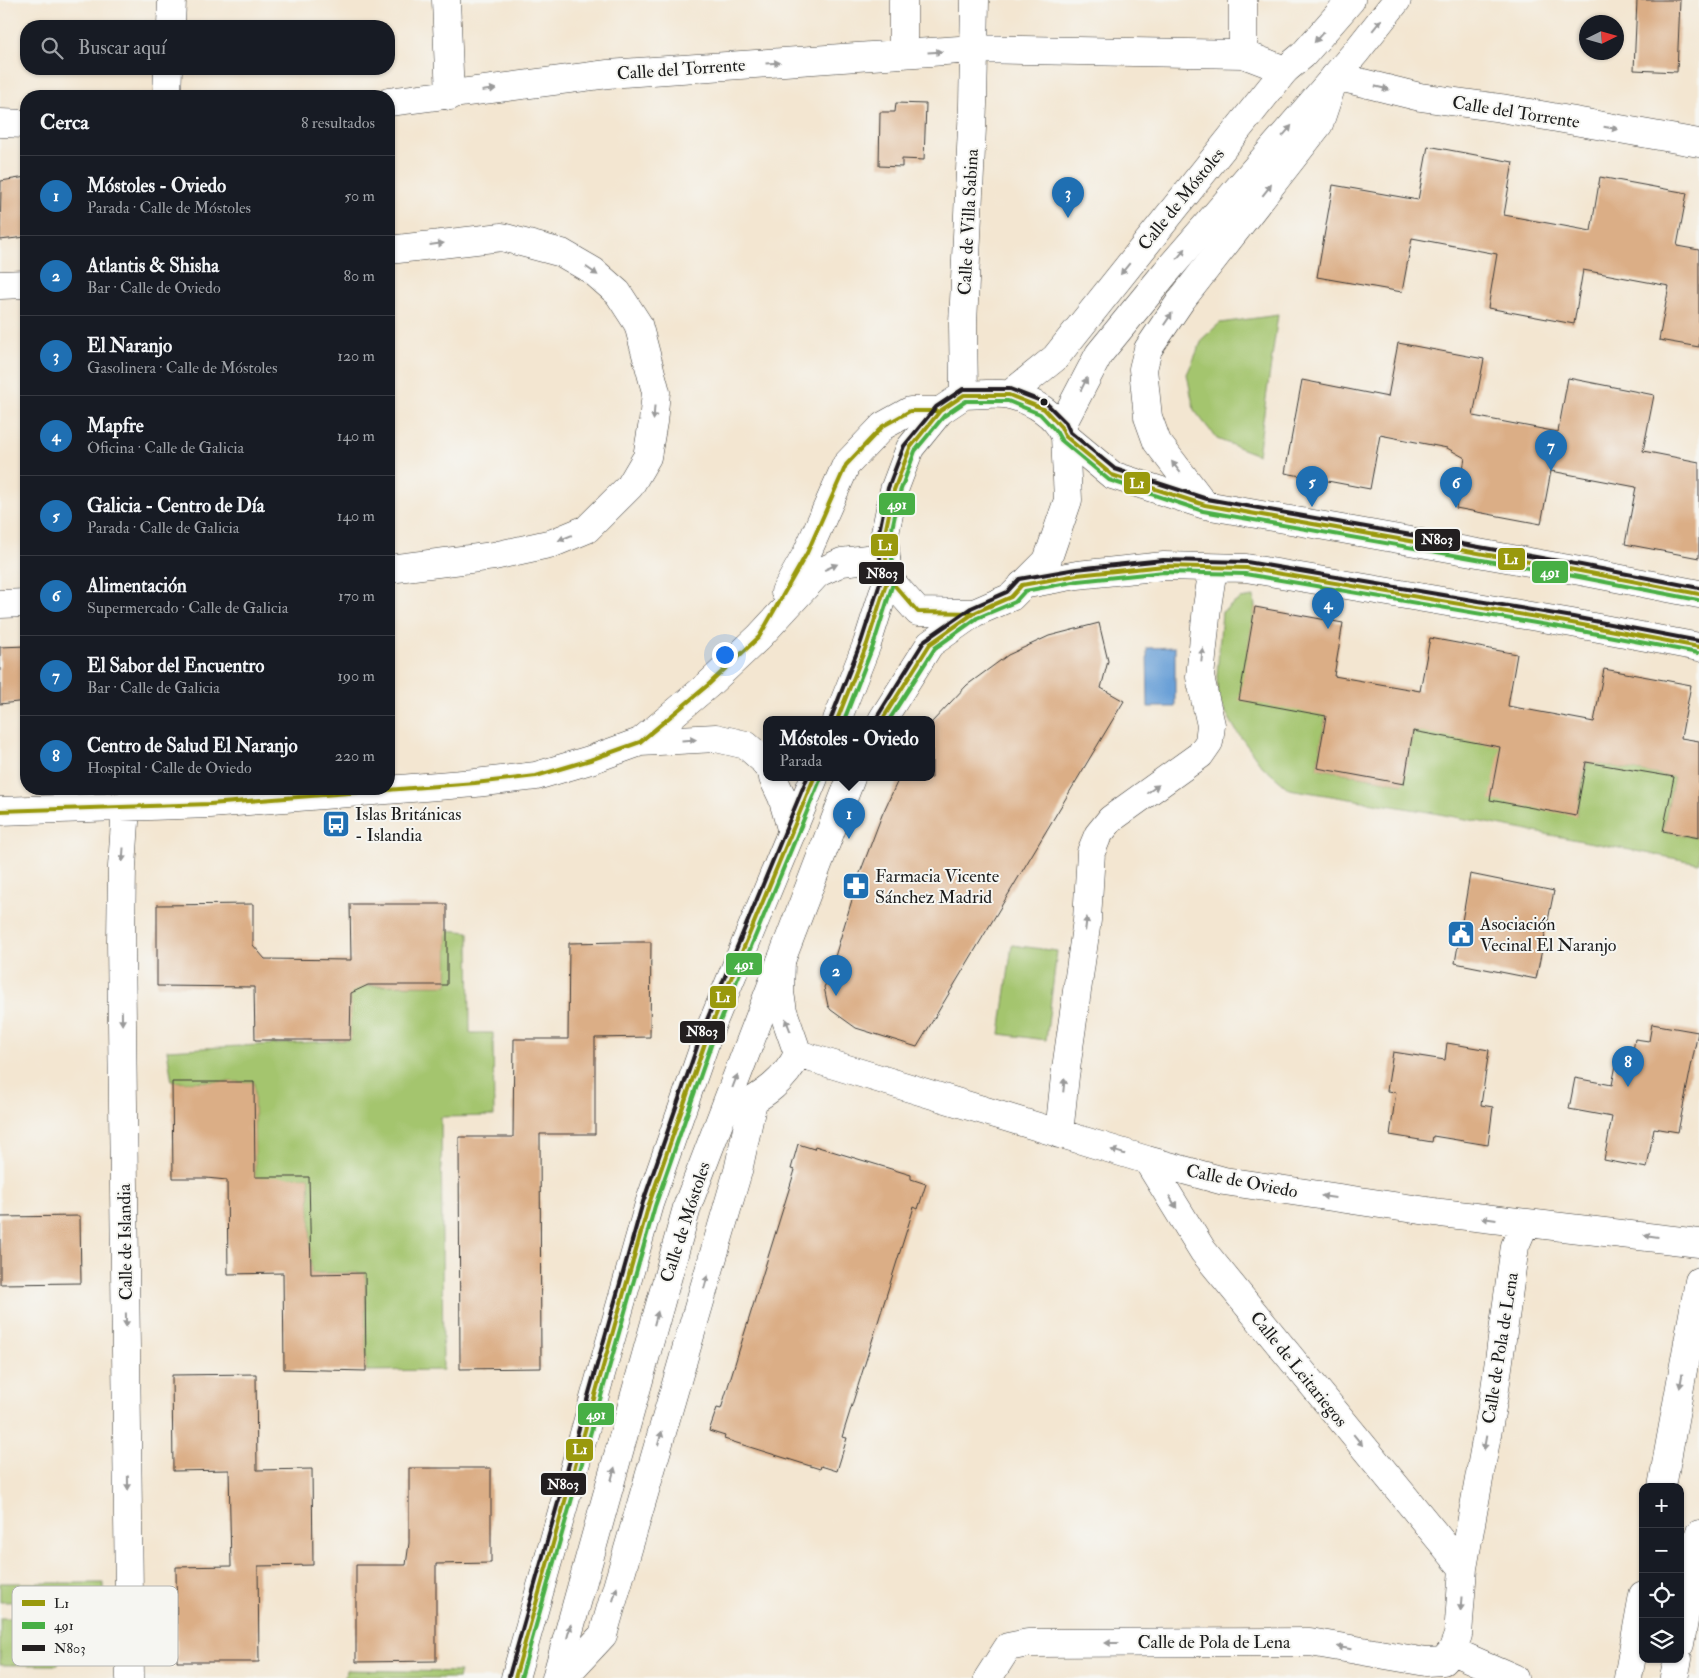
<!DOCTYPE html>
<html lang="es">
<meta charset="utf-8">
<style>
:root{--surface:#171b24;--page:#20242c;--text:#f1f3f6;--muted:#9ea1a6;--line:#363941;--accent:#1f6fb2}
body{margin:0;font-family:"IM FELL Double Pica",serif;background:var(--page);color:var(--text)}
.controls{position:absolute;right:15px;bottom:15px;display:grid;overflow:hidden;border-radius:10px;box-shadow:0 1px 4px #0004}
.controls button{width:45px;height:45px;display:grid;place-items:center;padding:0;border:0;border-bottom:1px solid var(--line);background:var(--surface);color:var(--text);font:25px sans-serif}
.compass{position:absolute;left:1579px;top:15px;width:45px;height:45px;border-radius:50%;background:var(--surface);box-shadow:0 1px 4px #0004;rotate:85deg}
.you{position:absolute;left:724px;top:654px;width:18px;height:18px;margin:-12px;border:4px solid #fff;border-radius:50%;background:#1a73e8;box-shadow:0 0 0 8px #1a73e833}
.badge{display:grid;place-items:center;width:32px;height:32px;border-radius:50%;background:var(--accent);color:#fff;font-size:16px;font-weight:700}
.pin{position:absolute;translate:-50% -41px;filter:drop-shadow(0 1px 2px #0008)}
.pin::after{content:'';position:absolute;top:26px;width:18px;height:15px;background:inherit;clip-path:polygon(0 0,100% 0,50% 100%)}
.popup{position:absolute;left:763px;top:716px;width:172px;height:65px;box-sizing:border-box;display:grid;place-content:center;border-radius:10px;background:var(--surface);filter:drop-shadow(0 1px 4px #0005);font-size:16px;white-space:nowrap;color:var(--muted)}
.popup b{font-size:19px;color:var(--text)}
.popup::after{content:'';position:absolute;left:50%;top:100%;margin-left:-10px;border:10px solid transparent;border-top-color:var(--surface)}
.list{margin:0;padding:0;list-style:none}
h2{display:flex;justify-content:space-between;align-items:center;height:65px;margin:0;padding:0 20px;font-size:21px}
h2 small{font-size:16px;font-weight:400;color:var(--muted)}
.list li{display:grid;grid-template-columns:32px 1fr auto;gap:15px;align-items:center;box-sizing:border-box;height:80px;padding:0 20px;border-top:1px solid var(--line)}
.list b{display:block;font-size:19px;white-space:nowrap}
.list p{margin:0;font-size:16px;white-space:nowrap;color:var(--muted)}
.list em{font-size:16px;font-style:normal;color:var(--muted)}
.icon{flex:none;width:28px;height:28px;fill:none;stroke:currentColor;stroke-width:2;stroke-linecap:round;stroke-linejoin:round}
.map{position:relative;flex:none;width:1699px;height:1678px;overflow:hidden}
.search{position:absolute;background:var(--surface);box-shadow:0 1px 4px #0004;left:20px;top:20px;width:375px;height:55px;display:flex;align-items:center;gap:12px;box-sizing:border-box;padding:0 18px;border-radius:20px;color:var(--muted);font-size:19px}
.panel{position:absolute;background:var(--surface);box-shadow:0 1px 4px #0004;left:20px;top:90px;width:375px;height:705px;border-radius:20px}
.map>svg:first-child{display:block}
</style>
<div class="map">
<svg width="1699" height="1678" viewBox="0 0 1699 1678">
<rect width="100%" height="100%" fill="#f6f6f2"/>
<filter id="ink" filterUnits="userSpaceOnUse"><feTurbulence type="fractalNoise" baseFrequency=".02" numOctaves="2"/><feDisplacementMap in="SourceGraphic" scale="10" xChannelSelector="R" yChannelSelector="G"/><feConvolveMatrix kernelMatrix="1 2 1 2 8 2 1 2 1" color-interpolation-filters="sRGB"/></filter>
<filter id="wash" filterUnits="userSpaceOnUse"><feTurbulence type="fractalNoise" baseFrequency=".0096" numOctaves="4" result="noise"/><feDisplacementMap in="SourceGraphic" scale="20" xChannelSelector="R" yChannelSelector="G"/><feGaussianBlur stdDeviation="1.12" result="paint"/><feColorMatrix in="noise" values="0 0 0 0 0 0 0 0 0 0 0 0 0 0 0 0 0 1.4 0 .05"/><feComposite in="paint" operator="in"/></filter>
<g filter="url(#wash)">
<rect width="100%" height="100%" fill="#f3e6d1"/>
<!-- green -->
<path fill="#a4c56e" stroke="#607045" d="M1278 315 1258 455 1217 439 1194 410 1187 374 1203 338 1220 323Z
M1254 597 1255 607 1246 664 1326 716 1317 768 1403 784 1413 731 1501 742 1576 816 1587 762 1674 777 1663 831 1699 838V863L1423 811 1289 789 1262 766 1237 732 1218 699 1217 675 1222 612 1240 599Z
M447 930 469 932 470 1033H493L494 1116 441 1117 443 1370 366 1371 365 1273H311L309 1177 255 1178 254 1082H172L167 1050 350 1040V986L447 985Z
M1012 945 1057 951 1046 1040 1000 1034Z
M0 1583H103V1601L0 1602Z
M0 1618H58V1665H0Z
M346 1670 460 1672 458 1678H345Z"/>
<!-- water -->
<path fill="#6ba0d7" stroke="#445e7a" d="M1175 647V707H1148L1147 648Z"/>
<g id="blocks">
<!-- building -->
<path fill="#dbae86" d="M1637 0H1680L1677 72 1634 70Z
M896 103 926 104 924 160 902 159V167L879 166 880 112H895Z
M1428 146 1513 162 1504 215 1591 231 1600 177 1687 193 1677 246 1699 250V347L1659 340 1669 286 1583 270 1574 324 1488 308 1497 254 1412 238 1402 292 1317 277 1333 185 1418 200Z
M26 177V237L0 240 1 181Z
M1398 343 1484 359 1473 416 1558 432 1568 378 1654 395 1643 451 1699 462V558L1625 544 1636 487 1551 471 1541 524 1456 508 1465 458 1447 448 1380 435 1370 489 1285 473 1302 380 1388 397Z
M1255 607 1343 623 1334 676 1420 691 1430 638 1517 654 1508 706 1594 722 1604 669 1691 685 1681 738 1699 741V838L1663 831 1674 777 1586 762 1576 816 1490 800 1500 747 1413 731 1404 784 1317 768 1326 716 1239 700Z
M1099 623 1108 661 1101 688 1124 701 917 1047 856 1028 831 1010 828 1006 824 987 828 980 860 873 882 815 899 778H932V722L967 685 1008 655 1049 636Z
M26 646V701L0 704V647Z
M1470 874 1554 891 1536 979 1455 963Z
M253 904V945L265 959 351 960 350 904H447V985H368L351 993 350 1040H255L254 987 157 986V905Z
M622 942H651L650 1037 595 1038V1134H540L541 1368 460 1369 459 1137H513L514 1039H568L569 943Z
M1652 1024 1698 1032 1678 1132 1654 1128 1647 1168 1604 1160 1612 1117 1569 1109 1575 1078 1612 1085 1616 1065 1630 1068 1635 1039 1649 1041Z
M1447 1043 1489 1050 1481 1105 1493 1107 1488 1145 1433 1136 1432 1142 1390 1135 1396 1092 1387 1091 1393 1052 1445 1060Z
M172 1082H254L255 1177H309L311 1274 365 1273 366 1371 284 1369 283 1273 228 1274 227 1180 206 1178H173Z
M798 1144 814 1149 815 1146 911 1175V1179L926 1184 918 1209 914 1207 842 1437 847 1438 837 1471 821 1466 820 1469 724 1439 725 1436 709 1431 717 1408 721 1409 795 1170 791 1169Z
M80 1216 81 1283 0 1284V1217Z
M256 1374 257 1470 312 1469 313 1565 258 1566 259 1662H177L176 1567 231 1566 229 1470 173 1471 172 1375Z
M409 1468H491V1563L436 1564V1661L356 1662V1565H406L409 1543Z"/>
</g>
</g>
<g filter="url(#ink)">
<use href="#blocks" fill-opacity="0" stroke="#3c3a37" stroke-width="1"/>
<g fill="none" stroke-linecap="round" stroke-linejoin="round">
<!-- minor casing -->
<g stroke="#3c3a37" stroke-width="29">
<path id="minor" d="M446 0 450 96
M903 0V54
M171 26 172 0
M1243 54V0
M167 96 168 69
M389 102 608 74 974 49 1243 54 1285 70
M0 123 26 124
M389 250 502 237 562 253 593 271 618 293 638 324 656 392 653 422 647 457 630 486 587 529 553 543 494 556 389 569
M0 285 26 284
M964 395 963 324 973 105 975 0
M1065 436 1112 475 1205 505 1580 571 1699 594
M1205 505 1157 442 1148 417 1143 369 1148 349 1182 299 1319 124 1335 76 1420 97 1501 108 1699 143
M1022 585 1077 575 1164 566 1246 568 1572 623 1699 647
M785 592 807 553 846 465 883 426 910 411H940
M0 604 26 603
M640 742 708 685 759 637 818 573 842 562 867 559H886
M773 778 782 797 792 832
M126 807 122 867 121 941 130 1678
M0 811 210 804 475 783 536 776 590 760 640 742 716 738 746 745 764 761 766 765
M798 1054 1147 1160 1224 1181 1441 1213 1699 1243
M738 1109C764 1095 785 1081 798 1054L783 1011 780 993 781 961
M1059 1134 1065 1076 1087 920 1091 852 1098 835 1111 819 1200 755 1209 742 1211 725 1200 677 1207 607 1213 568
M1147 1160 1203 1251 1463 1568
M1662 1487 1699 1281
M1680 1644 1699 1534
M1452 1651 1514 1678
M563 1678 603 1635 738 1171 753 1101
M988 1678 1008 1647 1028 1643 1310 1642 1426 1662 1443 1661 1452 1651 1458 1635 1463 1568 1494 1396 1515 1246 1525 1223
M1628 1678 1643 1595
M1674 1678 1678 1659"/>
</g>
<!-- major casing -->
<g stroke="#3c3a37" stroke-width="29">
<path id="major" d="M987 394C994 394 1003 393 1010 395 1033 401 1056 414 1065 436L1068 500 1047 561 1011 597 974 613 918 612 888 578 884 538 894 490 910 448 940 411 964 395Z
M1009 395 1055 358 1285 70 1303 55 1351 0
M1061 427 1099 354 1166 272 1356 52 1397 0
M837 720 867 644 888 578
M882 720 930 644 974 613
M515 1678 649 1204 710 1029 814 778
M556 1678 688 1204 851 778"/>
</g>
<!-- minor -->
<use href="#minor" stroke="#fff" stroke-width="28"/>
<!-- major -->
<use href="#major" stroke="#fff" stroke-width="28"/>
<!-- bus-1 casing -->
<g stroke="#f6f6f2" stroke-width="8">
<path id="bus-1" d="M1022 585 1011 597 974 613 918 612 888 578 884 538 894 490 910 448 940 411 964 395H1009L1044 409 1061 427 1065 436 1112 475 1205 505 1580 571 1699 594
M1022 585 1077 575 1164 566 1246 568 1572 623 1699 647
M837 720 867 644 888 578
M882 720 930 644 974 613 993 604
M0 811 210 804 475 783 536 776 590 760 640 742 708 685 759 637 807 553 846 465 883 426 910 411H937
M515 1678 649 1204 710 1029 814 778"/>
</g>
<!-- bus-2 casing -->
<g stroke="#f6f6f2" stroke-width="8">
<path id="bus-2" d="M844 720 873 646 894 580 890 538 900 492 915 451 944 416 966 401H1008L1040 414 1056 431 1061 440 1109 480 1203 511 1579 577 1698 600
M889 720 935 648 977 618 1015 602 1025 591 1078 581 1164 572 1245 574 1571 629 1698 653
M521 1678 655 1206 716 1031 820 780"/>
</g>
<!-- bus-3 casing -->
<g stroke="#f6f6f2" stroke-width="8">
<path id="bus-3" d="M877 717 925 640 971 608 1007 592 1019 579 1076 569 1163 560 1247 562 1573 617 1699 641
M831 718 861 642 882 577 878 537 888 488 904 446 936 407 963 389H1010L1046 403 1066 423 1070 432 1115 469 1207 499 1581 565 1699 588
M509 1676 643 1202 704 1027 807 778"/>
</g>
<!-- bus-1 -->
<use href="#bus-1" stroke="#99990d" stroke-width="4"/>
<!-- bus-2 -->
<use href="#bus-2" stroke="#48af45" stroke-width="4"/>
<!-- bus-3 -->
<use href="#bus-3" stroke="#231f20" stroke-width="4"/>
</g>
<!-- one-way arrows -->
<defs><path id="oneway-solid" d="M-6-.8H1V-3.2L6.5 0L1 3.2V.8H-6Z" transform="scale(1.25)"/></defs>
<g fill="#999">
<use href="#oneway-solid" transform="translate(1377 25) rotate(-51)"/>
<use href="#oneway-solid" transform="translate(1319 37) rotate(131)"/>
<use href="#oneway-solid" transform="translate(935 52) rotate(-4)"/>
<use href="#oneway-solid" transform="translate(773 63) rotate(-4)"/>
<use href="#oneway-solid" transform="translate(1382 88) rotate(14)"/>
<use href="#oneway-solid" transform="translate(489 90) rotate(-8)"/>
<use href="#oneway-solid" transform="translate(1611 128) rotate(10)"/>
<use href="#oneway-solid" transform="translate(1287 131) rotate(-49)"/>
<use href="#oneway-solid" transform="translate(1267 190) rotate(-52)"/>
<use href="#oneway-solid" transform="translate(437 244) rotate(-7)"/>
<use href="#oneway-solid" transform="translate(1181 254) rotate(-49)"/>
<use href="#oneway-solid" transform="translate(1125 269) rotate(129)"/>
<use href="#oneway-solid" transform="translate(592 271) rotate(35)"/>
<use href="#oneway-solid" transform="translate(1168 319) rotate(-56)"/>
<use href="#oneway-solid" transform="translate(1084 384) rotate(-63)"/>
<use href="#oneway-solid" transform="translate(654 413) rotate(94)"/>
<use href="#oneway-solid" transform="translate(1176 467) rotate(-128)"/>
<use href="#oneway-solid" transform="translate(565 538) rotate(158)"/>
<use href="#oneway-solid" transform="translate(831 567) rotate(-24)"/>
<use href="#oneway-solid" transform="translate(1202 655) rotate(-84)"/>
<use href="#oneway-solid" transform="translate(689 740) rotate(-3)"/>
<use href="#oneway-solid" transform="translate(1153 789) rotate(-35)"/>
<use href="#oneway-solid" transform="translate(123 855) rotate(94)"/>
<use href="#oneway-solid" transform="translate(1086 924) rotate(-83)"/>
<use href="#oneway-solid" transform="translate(122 1018) rotate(89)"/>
<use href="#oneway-solid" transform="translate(788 1025) rotate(-111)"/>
<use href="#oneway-solid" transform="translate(735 1081) rotate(-69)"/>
<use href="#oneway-solid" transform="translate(1064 1085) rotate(-84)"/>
<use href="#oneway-solid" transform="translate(1118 1152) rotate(-163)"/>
<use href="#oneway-solid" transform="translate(1328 1197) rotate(-172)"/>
<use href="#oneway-solid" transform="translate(1173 1202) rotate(59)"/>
<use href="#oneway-solid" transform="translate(1489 1219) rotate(-173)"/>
<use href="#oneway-solid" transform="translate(1651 1236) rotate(-172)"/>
<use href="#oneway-solid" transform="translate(706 1282) rotate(-74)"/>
<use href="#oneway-solid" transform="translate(656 1318) rotate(-75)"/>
<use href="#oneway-solid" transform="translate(126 1320) rotate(89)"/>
<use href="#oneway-solid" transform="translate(1681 1381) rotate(100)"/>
<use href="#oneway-solid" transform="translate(660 1438) rotate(-74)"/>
<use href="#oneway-solid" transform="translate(1358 1440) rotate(51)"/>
<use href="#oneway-solid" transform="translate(1485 1443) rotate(100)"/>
<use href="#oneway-solid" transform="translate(613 1474) rotate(-75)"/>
<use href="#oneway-solid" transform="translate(128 1483) rotate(89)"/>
<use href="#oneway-solid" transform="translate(615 1594) rotate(-74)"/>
<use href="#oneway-solid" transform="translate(1461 1604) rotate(94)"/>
<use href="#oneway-solid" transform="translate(569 1631) rotate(-75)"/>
<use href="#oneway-solid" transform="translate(1112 1643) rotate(180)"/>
<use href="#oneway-solid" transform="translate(1344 1648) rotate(-170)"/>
</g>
</g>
<!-- icons -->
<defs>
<g id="bus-square" transform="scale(1.4375)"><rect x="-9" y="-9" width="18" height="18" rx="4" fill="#1f6fb2" stroke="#f6f6f2"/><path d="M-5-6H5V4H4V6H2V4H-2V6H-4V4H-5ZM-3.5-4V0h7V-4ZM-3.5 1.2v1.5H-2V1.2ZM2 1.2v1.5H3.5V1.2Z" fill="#fff"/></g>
<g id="pharmacy-square" transform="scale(1.4375)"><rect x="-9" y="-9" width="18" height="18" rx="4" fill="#1f6fb2" stroke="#f6f6f2"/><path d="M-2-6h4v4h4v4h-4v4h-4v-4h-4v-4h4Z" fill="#fff"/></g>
<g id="civic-square" transform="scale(1.4375)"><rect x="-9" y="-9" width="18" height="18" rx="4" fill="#1f6fb2" stroke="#f6f6f2"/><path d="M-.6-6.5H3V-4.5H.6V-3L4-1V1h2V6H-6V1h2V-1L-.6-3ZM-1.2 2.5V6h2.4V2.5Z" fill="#fff"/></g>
</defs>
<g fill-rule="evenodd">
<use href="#bus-square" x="336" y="824"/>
<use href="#pharmacy-square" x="856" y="886"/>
<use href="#civic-square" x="1461" y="934"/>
</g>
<!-- markers -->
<circle fill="#1c1c1c" stroke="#f6f6f2" stroke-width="2" cx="1044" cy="402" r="4.5"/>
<g text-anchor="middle" stroke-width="4" stroke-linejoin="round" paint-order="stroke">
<!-- street labels -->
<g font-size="18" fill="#1c1c1c" stroke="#f6f6f2">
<text transform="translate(681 69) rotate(-4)" y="6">Calle del Torrente</text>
<text transform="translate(1516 112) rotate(9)" y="6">Calle del Torrente</text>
<text transform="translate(1181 199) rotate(-51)" y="6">Calle de Móstoles</text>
<text transform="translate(968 222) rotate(-87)" y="6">Calle de Villa Sabina</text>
<text transform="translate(1242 1181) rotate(11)" y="6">Calle de Oviedo</text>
<text transform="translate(685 1222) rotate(-72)" y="6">Calle de Móstoles</text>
<text transform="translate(125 1242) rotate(-91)" y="6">Calle de Islandia</text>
<text transform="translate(1500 1348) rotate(-81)" y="6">Calle de Pola de Lena</text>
<text transform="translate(1299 1369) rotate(51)" y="6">Calle de Leitariegos</text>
<text x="1214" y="1648">Calle de Pola de Lena</text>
</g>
<!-- poi labels -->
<g font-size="18" fill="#1c1c1c" stroke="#f6f6f2" text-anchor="start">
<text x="355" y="820">Islas Británicas<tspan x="355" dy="21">- Islandia</tspan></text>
<text x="875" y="882">Farmacia Vicente<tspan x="875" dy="21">Sánchez Madrid</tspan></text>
<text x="1480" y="930">Asociación<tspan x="1480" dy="21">Vecinal El Naranjo</tspan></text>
</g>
</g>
<!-- legend -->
<rect x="12" y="1586" width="166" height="80" rx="8" fill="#f6f6f2" stroke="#b5b5b2" stroke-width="1"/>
<rect x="22" y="1600" width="23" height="6" fill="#99990d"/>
<rect x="22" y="1622" width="23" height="7" fill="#48af45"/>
<rect x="22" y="1645" width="23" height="6" fill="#231f20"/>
<g font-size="14" fill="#1c1c1c">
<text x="54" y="1608">L1</text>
<text x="54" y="1630">491</text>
<text x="54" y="1653">N803</text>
</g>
<g stroke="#f6f6f2" stroke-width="2">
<rect x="1123" y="471" width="28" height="24" rx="5" fill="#99990d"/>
<rect x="878" y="492" width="38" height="24" rx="5" fill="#48af45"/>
<rect x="1414" y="528" width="47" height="24" rx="5" fill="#231f20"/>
<rect x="870" y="533" width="29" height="24" rx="5" fill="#99990d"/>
<rect x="1497" y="547" width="29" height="24" rx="5" fill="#99990d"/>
<rect x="1531" y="560" width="38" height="24" rx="5" fill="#48af45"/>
<rect x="858" y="561" width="47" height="24" rx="5" fill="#231f20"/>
<rect x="725" y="952" width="38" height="24" rx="5" fill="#48af45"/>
<rect x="709" y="985" width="28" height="24" rx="5" fill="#99990d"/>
<rect x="679" y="1020" width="47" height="24" rx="5" fill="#231f20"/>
<rect x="577" y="1402" width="38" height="24" rx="5" fill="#48af45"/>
<rect x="565" y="1438" width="29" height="24" rx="5" fill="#99990d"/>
<rect x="540" y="1472" width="47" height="24" rx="5" fill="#231f20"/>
</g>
<g font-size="14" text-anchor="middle" font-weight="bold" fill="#fff">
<text x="1137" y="488">L1</text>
<text x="897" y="509">491</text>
<text x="1437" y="544">N803</text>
<text x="885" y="550">L1</text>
<text x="1511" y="564">L1</text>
<text x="1550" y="577">491</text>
<text x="882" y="578">N803</text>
<text x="744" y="969">491</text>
<text x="723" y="1002">L1</text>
<text x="702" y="1036">N803</text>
<text x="596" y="1419">491</text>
<text x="580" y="1454">L1</text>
<text x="563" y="1489">N803</text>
</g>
</svg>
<div class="controls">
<button>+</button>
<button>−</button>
<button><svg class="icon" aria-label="locate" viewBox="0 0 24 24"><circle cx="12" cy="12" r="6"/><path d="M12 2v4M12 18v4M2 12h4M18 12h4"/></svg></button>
<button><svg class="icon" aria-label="layers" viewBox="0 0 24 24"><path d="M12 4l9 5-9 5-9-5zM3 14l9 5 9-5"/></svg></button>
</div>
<svg class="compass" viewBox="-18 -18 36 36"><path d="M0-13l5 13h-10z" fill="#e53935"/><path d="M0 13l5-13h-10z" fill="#9ea1a6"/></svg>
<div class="you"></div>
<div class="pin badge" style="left:849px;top:839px">1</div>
<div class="popup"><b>Móstoles - Oviedo</b>Parada</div>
<div class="pin badge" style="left:836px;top:996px">2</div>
<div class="pin badge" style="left:1068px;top:218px">3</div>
<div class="pin badge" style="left:1328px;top:629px">4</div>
<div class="pin badge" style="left:1312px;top:507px">5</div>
<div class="pin badge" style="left:1456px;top:508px">6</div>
<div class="pin badge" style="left:1551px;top:471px">7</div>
<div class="pin badge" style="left:1628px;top:1087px">8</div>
<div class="search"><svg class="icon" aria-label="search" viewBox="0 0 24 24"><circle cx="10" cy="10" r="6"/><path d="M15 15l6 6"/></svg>Buscar aquí</div>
<section class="panel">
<h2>Cerca<small>8 resultados</small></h2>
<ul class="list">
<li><span class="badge">1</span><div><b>Móstoles - Oviedo</b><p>Parada · Calle de Móstoles</p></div><em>50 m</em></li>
<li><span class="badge">2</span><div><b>Atlantis &amp; Shisha</b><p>Bar · Calle de Oviedo</p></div><em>80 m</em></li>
<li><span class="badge">3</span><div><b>El Naranjo</b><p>Gasolinera · Calle de Móstoles</p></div><em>120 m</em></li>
<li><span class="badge">4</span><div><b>Mapfre</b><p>Oficina · Calle de Galicia</p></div><em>140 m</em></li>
<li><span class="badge">5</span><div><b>Galicia - Centro de Día</b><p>Parada · Calle de Galicia</p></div><em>140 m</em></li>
<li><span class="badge">6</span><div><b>Alimentación</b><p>Supermercado · Calle de Galicia</p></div><em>170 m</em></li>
<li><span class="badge">7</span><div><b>El Sabor del Encuentro</b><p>Bar · Calle de Galicia</p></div><em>190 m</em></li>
<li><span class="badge">8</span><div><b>Centro de Salud El Naranjo</b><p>Hospital · Calle de Oviedo</p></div><em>220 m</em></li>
</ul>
</section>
</div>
